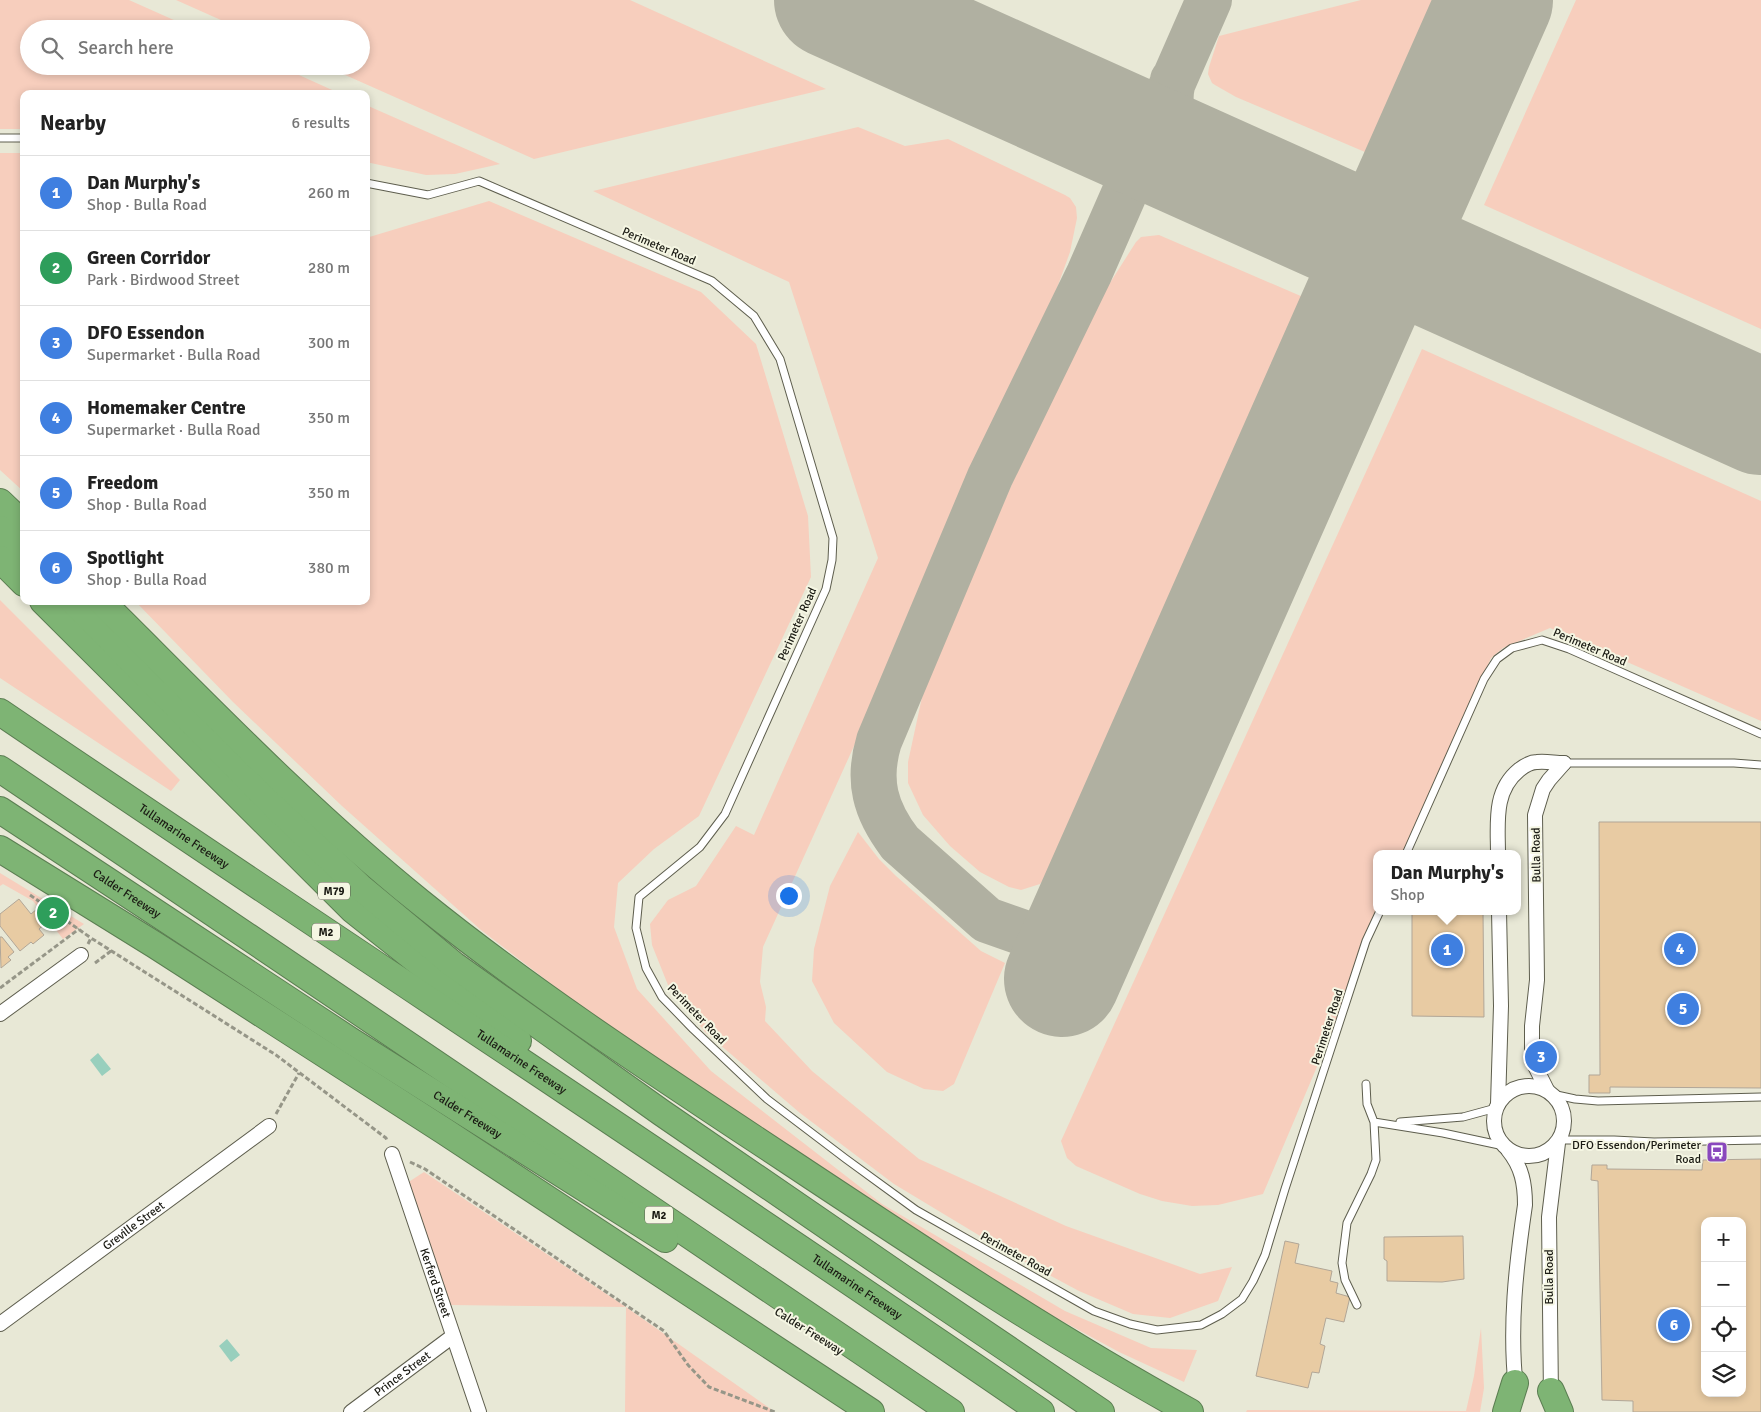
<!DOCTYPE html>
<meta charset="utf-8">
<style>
:root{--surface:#fff;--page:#f6f6f6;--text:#222;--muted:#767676;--line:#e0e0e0;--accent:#8948bd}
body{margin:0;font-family:Signika,sans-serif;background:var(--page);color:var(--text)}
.controls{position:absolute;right:15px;bottom:15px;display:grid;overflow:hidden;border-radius:10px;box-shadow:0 2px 8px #0003}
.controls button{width:45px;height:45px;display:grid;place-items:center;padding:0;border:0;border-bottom:1px solid var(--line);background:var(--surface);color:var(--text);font:25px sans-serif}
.you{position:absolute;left:788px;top:895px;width:18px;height:18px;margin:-12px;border:4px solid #fff;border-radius:50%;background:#1a73e8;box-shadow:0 0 0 8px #1a73e833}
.badge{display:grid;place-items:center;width:32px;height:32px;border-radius:50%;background:var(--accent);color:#fff;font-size:16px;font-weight:700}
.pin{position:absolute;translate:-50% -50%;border:2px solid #fff;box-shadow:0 1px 5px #0006}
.popup{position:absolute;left:1373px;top:850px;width:148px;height:65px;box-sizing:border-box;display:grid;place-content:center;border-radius:10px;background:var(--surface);filter:drop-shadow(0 1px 4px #0005);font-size:16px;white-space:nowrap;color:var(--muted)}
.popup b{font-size:19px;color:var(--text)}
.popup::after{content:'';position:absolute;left:50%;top:100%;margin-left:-10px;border:10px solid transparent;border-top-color:var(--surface)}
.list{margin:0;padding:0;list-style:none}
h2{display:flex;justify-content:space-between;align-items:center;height:65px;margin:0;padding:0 20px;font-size:21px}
h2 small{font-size:16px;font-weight:400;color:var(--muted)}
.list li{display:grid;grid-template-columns:32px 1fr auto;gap:15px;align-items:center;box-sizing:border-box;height:75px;padding:0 20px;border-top:1px solid var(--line)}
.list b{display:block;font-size:19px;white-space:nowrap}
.list p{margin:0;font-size:16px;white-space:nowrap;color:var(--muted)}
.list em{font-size:16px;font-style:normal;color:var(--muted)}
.icon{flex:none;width:28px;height:28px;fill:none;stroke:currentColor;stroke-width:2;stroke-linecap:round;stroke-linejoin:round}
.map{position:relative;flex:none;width:1761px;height:1412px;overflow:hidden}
.search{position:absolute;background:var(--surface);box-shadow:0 2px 8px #0003;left:20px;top:20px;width:350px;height:55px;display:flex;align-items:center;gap:12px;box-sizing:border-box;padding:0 18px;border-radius:28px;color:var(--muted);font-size:19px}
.panel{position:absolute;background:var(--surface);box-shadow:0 2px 8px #0003;left:20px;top:90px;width:350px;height:515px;border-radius:10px}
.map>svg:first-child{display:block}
</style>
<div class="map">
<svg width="1761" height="1412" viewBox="0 0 1761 1412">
<rect width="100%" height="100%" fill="#e8e8d6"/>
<!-- green -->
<path fill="#f7cebd" d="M0 0H129L194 29H29V66H279L341 94H24V129H0Z
M176 0H630L826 89 534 159 325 66H361V29H241Z
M1361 0H1445L1372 155 1236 97 1215 85 1212 83 1208 74 1209 67 1219 36Z
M1576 0H1761V329L1484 205Z
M366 105 500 164 455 174 426 175 366 162Z
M858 127 905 146 948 139 1065 195 1070 198 1076 207 1077 218 1070 252 1057 288 1005 399 878 693 763 947 760 982 766 1007 765 1021 812 1071 919 1159 1066 1226 1200 1274 1232 1267 1218 1301 1170 1318 1133 1314 1079 1291 1010 1254 894 1184 800 1113 705 1032 668 985 652 945 650 924 668 900 696 886 736 826 754 835 878 558 789 282 593 191Z
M0 153H24V492L0 470Z
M489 201 701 292 756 344 808 516 811 577 699 816 654 849 618 883 614 927 637 989 711 1071 882 1204 1065 1311 1151 1348 1197 1350 1184 1382 1119 1352 985 1279 627 1042 481 930 342 806 233 702 135 601H366V238Z
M1159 235 1310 300 1290 350 1153 642 1047 876 1040 884 1021 890 1009 887 980 872 950 846 923 815 908 783V762L924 688 1023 458 1101 297 1136 242 1141 237Z
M1422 349 1761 501V721L1550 628 1503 648 1491 658 1408 854H1377V911H1383L1263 1194 1218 1205 1192 1206 1162 1201 1140 1194 1076 1166 1067 1158 1061 1141Z
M0 600 180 780 171 791 0 678Z
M858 832 879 859 896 876 981 951 1005 963 954 1084 943 1091 924 1089 887 1072 834 1023 812 981 814 949 830 886Z
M0 873 84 924 63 939 33 901 3 884 0 886Z
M424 1172 626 1307 775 1412H625L626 1307 451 1305 407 1183Z
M1481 1328 1484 1388 1480 1412H1246L1247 1410 1466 1411 1474 1376Z"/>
<!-- water -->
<path fill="#98cfbd" d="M98 1053 111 1069 102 1076 90 1060Z
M227 1339 240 1355 231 1362 219 1346Z"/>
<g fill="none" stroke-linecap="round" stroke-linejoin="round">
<!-- taxiway -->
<path stroke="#b0b0a1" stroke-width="46" d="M1173 80C1165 115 1175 145 1204 167
M1117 856 1091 906 1080 920 1054 934 1038 936 1024 933 987 920 900 843C875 810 867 781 879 741L990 477 1089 274 1209 0"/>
<!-- runway -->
<path stroke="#b0b0a1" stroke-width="116" d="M832 0 1761 417
M1062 979 1495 0"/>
</g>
<!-- building -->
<path fill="#e8cba3" stroke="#b1a697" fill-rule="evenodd" d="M1599 822H1761V1088L1610 1087V1093H1589V1075H1600Z
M19 899 31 914 37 909 47 922 39 929 44 935 33 944 31 942 20 951 0 926V914Z
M1412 911H1483L1484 1017 1412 1016Z
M0 937H2L14 952 8 957 11 960 1 968Z
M1761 1159V1412H1633V1401L1602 1400 1598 1181 1591 1180 1592 1165H1607V1169L1702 1170 1703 1160ZM1705 1221H1742V1393H1705Z
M1463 1236 1464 1279 1442 1282 1387 1281V1261L1384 1259V1237Z
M1285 1241 1299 1244 1295 1263 1332 1271 1330 1281 1338 1283 1336 1293 1350 1297 1344 1322 1326 1318 1320 1344 1325 1346 1319 1373 1312 1372 1308 1388 1256 1376Z"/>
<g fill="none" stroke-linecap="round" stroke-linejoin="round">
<!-- service casing -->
<g stroke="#5e5e4e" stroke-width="9">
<path id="service" d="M0 138H24
M366 183 428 195 479 181 712 281 754 316 780 359 833 538 832 560 826 589 725 814 700 847 639 897 636 928 646 968 662 997 693 1029 767 1099 846 1159 916 1210 1094 1311 1130 1324 1157 1330 1201 1325 1222 1314 1242 1299 1253 1281 1265 1255 1285 1189 1366 941 1380 911
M1564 763H1734L1761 765
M1406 854 1484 679 1497 659 1512 648 1542 640 1569 649 1761 734
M1552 1094 1575 1099 1598 1101 1761 1097
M1374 1122 1443 1133 1504 1146
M1400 1122 1463 1117 1496 1108
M1559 1140H1614L1654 1142 1761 1140
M1357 1305 1345 1280 1342 1263 1347 1223 1371 1174 1376 1160 1374 1122 1367 1104 1366 1084"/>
</g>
<!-- minor casing -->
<g stroke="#5e5e4e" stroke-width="16">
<g id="minor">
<path d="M1498 854C1498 824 1493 791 1519 770 1524 766 1530 762 1537 762 1546 761 1555 763 1564 763"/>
<path d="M0 1014 81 955"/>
<circle cx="1529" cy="1121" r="35"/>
<path d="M1547 1090 1536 1068 1532 1049V1026L1537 980 1535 815 1543 789 1549 780 1564 763"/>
<path d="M1498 1104 1501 1006 1499 911"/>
<path d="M1508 1150C1522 1167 1525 1184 1525 1205 1516 1266 1509 1328 1516 1389"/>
<path id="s1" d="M392 1154 479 1412"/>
<path id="s2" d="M0 1324 269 1126"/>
<path d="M1551 1397 1549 1217 1558 1143"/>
<path id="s3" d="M351 1412 453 1336"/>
</g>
</g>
<!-- motorway casing -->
<g stroke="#5b7e52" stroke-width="28">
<g id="motorway">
<path d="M0 502 24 525"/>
<path d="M0 529 24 553"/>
<path d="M0 559 24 583"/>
<path d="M43 601 353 910 518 1041"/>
<path d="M73 601 274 805 360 887 454 965 662 1113 904 1279 1101 1412"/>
<path d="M101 601C205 704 306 810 420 902 535 995 660 1076 784 1158 917 1246 1050 1335 1190 1412"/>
<path id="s4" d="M0 712C346 947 696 1175 1041 1412"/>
<path d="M0 769 951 1412"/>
<path id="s5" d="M0 810 351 1041 665 1239"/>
<path d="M0 849 155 945 444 1131 871 1412"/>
<path d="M1551 1391 1560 1412"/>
<path d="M1506 1412 1515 1383"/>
</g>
</g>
<!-- path -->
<path stroke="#969688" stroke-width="3" stroke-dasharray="5 2.5" stroke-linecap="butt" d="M30 895 91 938
M88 944 91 938 276 1055 386 1138 387 1141
M95 963 111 951
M0 988 79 929
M276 1114 299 1073
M410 1162 425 1169 664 1331 688 1365 709 1387 775 1412"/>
<!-- service -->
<use href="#service" stroke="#fff" stroke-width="7"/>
<!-- minor -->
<use href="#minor" stroke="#fff" stroke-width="14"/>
<!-- motorway -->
<use href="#motorway" stroke="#7eb474" stroke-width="26"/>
</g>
<!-- icons -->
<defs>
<g id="bus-square" transform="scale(1.125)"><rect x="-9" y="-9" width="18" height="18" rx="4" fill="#8948bd" stroke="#f5f6e3"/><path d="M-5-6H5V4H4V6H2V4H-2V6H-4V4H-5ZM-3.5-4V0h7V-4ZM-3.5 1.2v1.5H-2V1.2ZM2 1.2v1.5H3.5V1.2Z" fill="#fff"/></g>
</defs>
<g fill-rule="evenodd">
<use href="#bus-square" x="1717" y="1152"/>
</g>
<g text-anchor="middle" stroke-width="4" stroke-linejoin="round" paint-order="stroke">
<!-- shield labels -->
<g fill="#f5f6e3" stroke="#5c5c51" stroke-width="1">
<rect x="318" y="882.5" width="32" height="17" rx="4"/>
<rect x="312" y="923.5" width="28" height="17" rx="4"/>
<rect x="645" y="1206.5" width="28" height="17" rx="4"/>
</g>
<g font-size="11" font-weight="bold" fill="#1a1a13">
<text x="334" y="895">M79</text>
<text x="326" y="936">M2</text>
<text x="659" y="1219">M2</text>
</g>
<!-- street labels -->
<g font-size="12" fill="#1a1a13" stroke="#f5f6e3">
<text transform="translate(659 246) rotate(23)" y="4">Perimeter Road</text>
<text transform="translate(797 624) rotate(-66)" y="4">Perimeter Road</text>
<text transform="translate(1590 647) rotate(23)" y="4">Perimeter Road</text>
<text dy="4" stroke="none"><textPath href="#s4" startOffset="222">Tullamarine Freeway</textPath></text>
<text transform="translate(1536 855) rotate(-91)" y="4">Bulla Road</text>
<text dy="4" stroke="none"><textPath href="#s5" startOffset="152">Calder Freeway</textPath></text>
<text transform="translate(697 1014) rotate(46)" y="4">Perimeter Road</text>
<text transform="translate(1327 1027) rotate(-72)" y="4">Perimeter Road</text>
<text dy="4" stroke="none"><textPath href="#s4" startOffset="628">Tullamarine Freeway</textPath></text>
<text dy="4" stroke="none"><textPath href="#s5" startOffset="558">Calder Freeway</textPath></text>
<text dy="4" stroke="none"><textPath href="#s2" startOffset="166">Greville Street</textPath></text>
<text transform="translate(1016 1254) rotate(29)" y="4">Perimeter Road</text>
<text transform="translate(1549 1277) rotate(-90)" y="4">Bulla Road</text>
<text dy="4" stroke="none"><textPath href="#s1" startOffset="136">Kerferd Street</textPath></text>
<text dy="4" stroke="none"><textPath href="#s4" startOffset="1032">Tullamarine Freeway</textPath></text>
<text transform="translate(809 1331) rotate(32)" y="4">Calder Freeway</text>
<text dy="4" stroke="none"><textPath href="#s3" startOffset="64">Prince Street</textPath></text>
</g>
<!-- poi labels -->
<g font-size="12" fill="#1a1a13" stroke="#f5f6e3" text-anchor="end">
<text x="1701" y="1149">DFO Essendon/Perimeter<tspan x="1701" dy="14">Road</tspan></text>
</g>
</g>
</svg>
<div class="controls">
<button>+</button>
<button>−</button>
<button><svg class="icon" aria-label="locate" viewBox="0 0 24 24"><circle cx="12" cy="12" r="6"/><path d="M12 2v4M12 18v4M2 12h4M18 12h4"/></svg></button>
<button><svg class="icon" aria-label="layers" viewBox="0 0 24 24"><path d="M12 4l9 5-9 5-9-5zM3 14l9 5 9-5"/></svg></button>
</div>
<div class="you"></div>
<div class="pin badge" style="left:1447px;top:950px;background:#3f7fe0">1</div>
<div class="popup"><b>Dan Murphy's</b>Shop</div>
<div class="pin badge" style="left:53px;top:913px;background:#2e9e5b">2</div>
<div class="pin badge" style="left:1541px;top:1057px;background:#3f7fe0">3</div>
<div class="pin badge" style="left:1680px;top:949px;background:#3f7fe0">4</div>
<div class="pin badge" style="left:1683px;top:1009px;background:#3f7fe0">5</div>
<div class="pin badge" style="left:1674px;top:1325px;background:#3f7fe0">6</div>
<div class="search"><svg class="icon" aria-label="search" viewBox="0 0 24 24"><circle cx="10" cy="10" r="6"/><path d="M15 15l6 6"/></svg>Search here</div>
<section class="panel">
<h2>Nearby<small>6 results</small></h2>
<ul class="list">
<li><span class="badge" style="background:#3f7fe0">1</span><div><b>Dan Murphy's</b><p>Shop · Bulla Road</p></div><em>260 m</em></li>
<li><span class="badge" style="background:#2e9e5b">2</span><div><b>Green Corridor</b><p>Park · Birdwood Street</p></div><em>280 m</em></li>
<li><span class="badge" style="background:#3f7fe0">3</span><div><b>DFO Essendon</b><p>Supermarket · Bulla Road</p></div><em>300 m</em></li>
<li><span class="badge" style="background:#3f7fe0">4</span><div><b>Homemaker Centre</b><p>Supermarket · Bulla Road</p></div><em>350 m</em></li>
<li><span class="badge" style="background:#3f7fe0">5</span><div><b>Freedom</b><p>Shop · Bulla Road</p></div><em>350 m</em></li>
<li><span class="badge" style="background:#3f7fe0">6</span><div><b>Spotlight</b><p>Shop · Bulla Road</p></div><em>380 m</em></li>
</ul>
</section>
</div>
